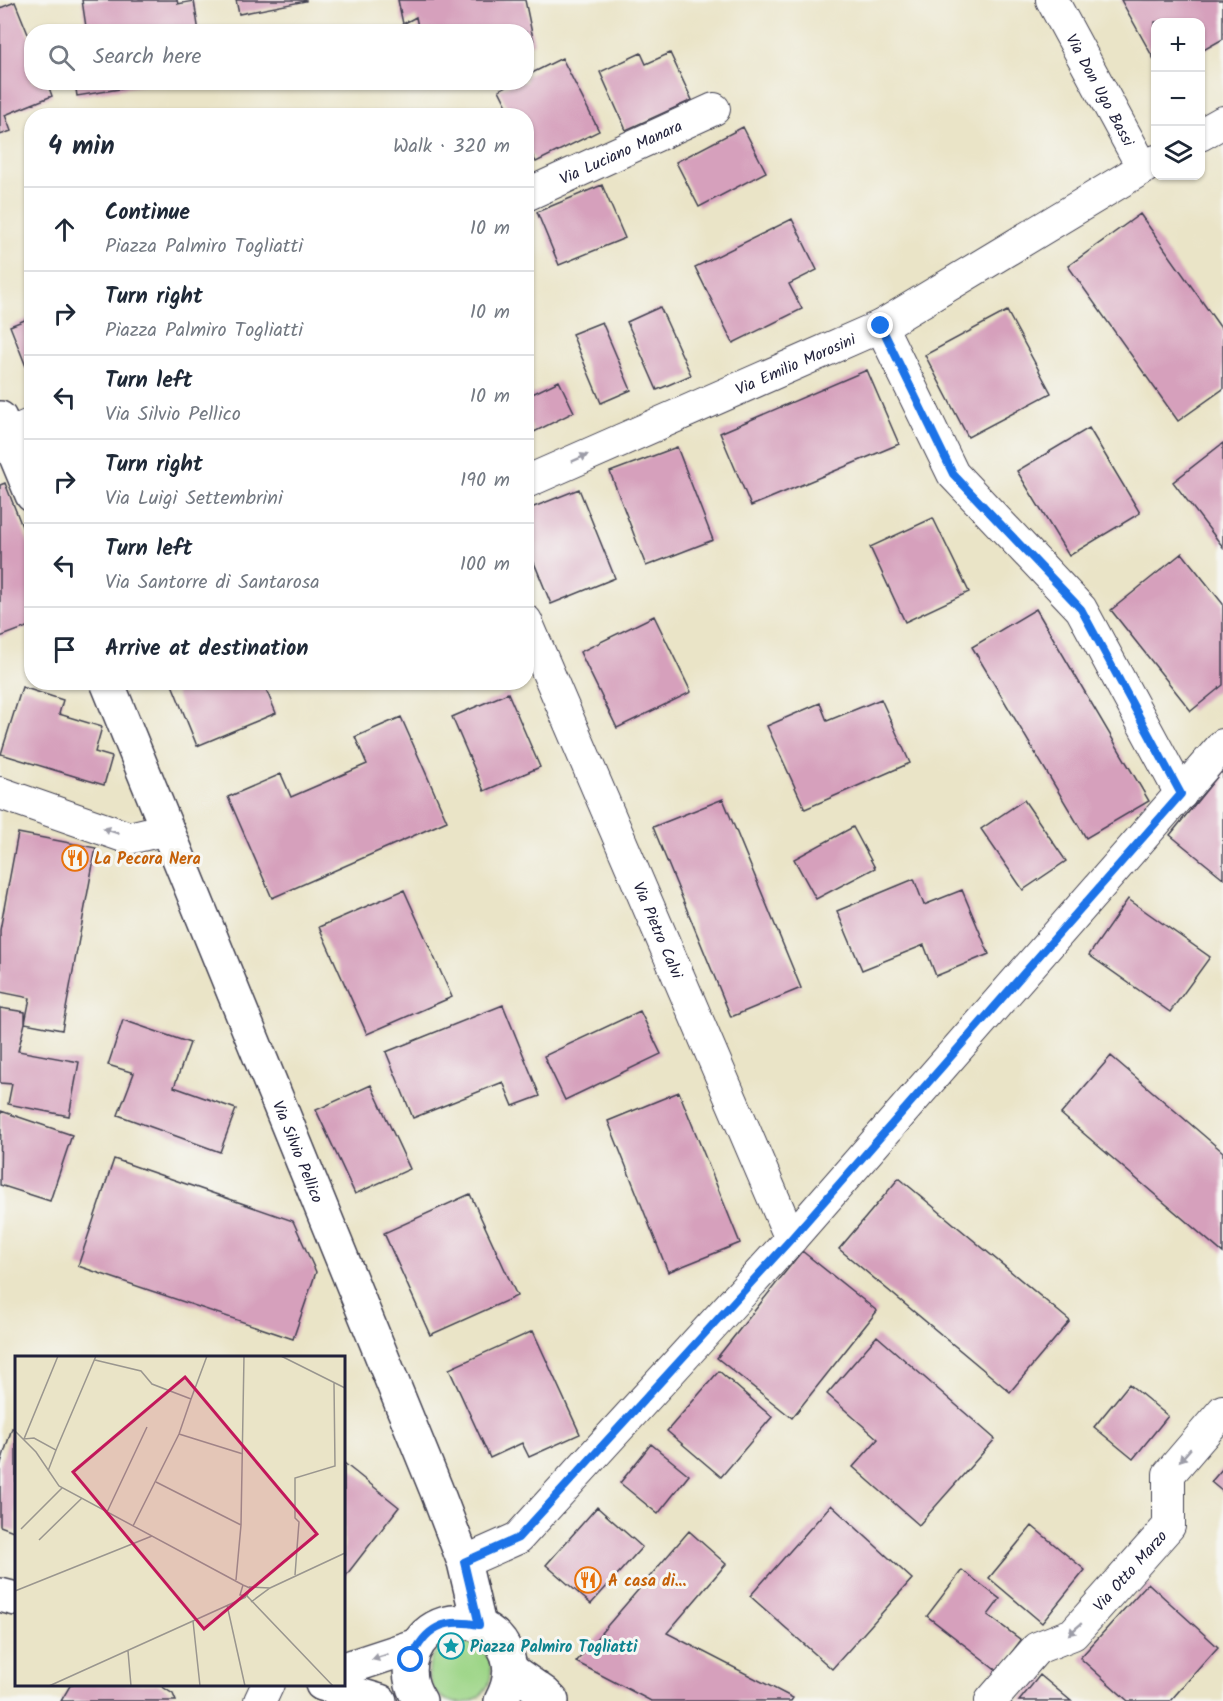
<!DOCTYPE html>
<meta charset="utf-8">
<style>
:root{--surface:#fff;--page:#f2f2f3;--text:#1f2937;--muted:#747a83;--line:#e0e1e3}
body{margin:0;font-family:Kalam,sans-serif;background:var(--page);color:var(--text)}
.controls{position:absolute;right:18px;top:18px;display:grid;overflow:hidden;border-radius:12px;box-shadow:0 2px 4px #0004}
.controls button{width:54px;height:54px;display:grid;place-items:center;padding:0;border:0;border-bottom:2px solid var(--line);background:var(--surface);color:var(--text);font:30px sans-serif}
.stop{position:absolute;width:18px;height:18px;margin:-14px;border:4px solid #1a73e8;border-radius:50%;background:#fff}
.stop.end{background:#1a73e8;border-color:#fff;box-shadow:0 2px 6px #0008}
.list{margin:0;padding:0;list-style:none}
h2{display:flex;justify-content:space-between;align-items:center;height:78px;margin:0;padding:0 24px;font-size:26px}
h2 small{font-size:20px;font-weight:400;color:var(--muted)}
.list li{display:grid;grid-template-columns:39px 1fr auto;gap:18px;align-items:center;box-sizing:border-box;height:84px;padding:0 24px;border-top:2px solid var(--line)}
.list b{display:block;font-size:22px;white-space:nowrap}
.list p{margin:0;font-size:20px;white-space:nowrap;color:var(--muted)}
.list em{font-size:20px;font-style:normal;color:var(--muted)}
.icon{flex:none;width:33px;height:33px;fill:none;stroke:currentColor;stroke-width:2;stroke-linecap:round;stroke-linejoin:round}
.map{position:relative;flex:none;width:1223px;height:1701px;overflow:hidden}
.search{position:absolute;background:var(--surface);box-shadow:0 2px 4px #0004;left:24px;top:24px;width:510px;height:66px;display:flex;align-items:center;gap:15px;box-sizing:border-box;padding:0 21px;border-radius:24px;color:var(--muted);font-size:22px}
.panel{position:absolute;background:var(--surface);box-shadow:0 2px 4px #0004;left:24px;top:108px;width:510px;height:582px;border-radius:24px}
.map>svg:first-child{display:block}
</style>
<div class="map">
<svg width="1223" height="1701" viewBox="0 0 1223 1701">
<rect width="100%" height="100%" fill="#f6f6f2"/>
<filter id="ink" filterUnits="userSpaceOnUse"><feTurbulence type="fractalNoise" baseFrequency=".0167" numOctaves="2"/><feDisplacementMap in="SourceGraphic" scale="12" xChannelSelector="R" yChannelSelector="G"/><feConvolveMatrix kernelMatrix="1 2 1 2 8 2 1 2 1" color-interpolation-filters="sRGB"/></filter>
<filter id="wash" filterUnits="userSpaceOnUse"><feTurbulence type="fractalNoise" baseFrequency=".008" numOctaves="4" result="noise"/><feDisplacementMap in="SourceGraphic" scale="24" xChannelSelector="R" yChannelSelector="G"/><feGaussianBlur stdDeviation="1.35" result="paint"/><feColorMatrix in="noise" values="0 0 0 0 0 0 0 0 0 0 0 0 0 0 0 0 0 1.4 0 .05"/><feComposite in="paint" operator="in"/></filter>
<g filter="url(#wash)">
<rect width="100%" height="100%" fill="#eae4c7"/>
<!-- green -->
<path fill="#9dd587" stroke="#607c61" stroke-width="1.5" d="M429 1672a31 31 0 1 1 62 0a31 31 0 1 1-62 0Z"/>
<g id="blocks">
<!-- building -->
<path fill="#d6a0bc" d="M82 0H177L178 4 194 1 199 32H69L86 27Z
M236 0H306V1L239 14Z
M398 0H525L534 43 526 45V32H419L416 17 403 24Z
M1121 0H1223V39L1200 52V22H1155V61Z
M15 2 32 44V82H47L52 96 5 115 11 131 0 135V8Z
M641 53 646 64 670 53 692 100 626 130 600 72Z
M562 58 599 131 536 162 526 143V116H512L499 90 514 82H526V76Z
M75 82H150V84L77 96Z
M743 127 766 172 699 207 676 162Z
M602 185 625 238 559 265 537 212Z
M1140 214 1223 331V389L1178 421 1068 266Z
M792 219 817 270 789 284 802 309 733 343 695 267Z
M660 307 691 375 657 390 627 322Z
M1007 311 1051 393 968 437 925 355Z
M32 317V379H31L10 326Z
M602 322 631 390 601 403 572 334Z
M867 370 899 444 751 506 720 433Z
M559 381 574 412 534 432 526 416V397Z
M1089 428 1140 513 1069 556 1017 471Z
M1223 443V547L1173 482Z
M677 447 713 540 646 566 610 472Z
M5 483 32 552V625L0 637V485Z
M579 489 615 578 551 604 526 543V510Z
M933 518 969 592 905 622 870 547Z
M1182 553 1223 604V685L1191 711 1111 610Z
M1036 609 1149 801 1086 838 972 647Z
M654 616 691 692 617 728 580 652Z
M171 682H263L276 713 197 746Z
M22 687 63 700 59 714 102 727 95 752 112 757 104 785 1 754Z
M508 693 540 767 484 791 452 717Z
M881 699 910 763 805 809 767 726 820 703 827 721Z
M401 717 447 821 272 898 228 797 281 774 291 797 367 764 355 737Z
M1221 772 1223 774V878L1170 835Z
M723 799 801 988 731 1017 653 827Z
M1024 800 1066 861 1023 890 981 829Z
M853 827 875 868 816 899 794 859Z
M18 833 96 848 62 1030 25 1023 30 998 0 992V930Z
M914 879 924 905 962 890 989 954 936 976 924 945 862 970 837 911Z
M404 890 452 997 367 1034 319 927Z
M1128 899 1210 957 1170 1012 1089 955Z
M503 1005 540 1096 513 1106 503 1082 413 1118 386 1052Z
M0 1008 25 1012V1023L18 1051 79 1062 69 1116 8 1104 12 1084 0 1083Z
M640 1011 661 1054 565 1100 544 1056Z
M123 1020 190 1043 174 1087 236 1109 220 1152 118 1115 134 1073 108 1065Z
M1111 1056 1223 1152V1253L1061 1114Z
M371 1085 410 1169 355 1194 316 1110Z
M679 1092 740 1243 668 1272 608 1121Z
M1 1111 72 1135 50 1201 0 1185Z
M114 1159 293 1221 316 1272 293 1339 78 1266Z
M899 1178 1070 1321 1010 1392 839 1249Z
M470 1194 517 1296 430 1335 384 1233Z
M802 1251 877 1311 792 1418 717 1358Z
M533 1331 580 1434 529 1457 522 1443 490 1458 449 1369Z
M877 1336 995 1439 919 1525 853 1467 878 1439 827 1394Z
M719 1371 772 1417 721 1477 667 1431Z
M1129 1384 1168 1416 1133 1459 1094 1427Z
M12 1428 16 1429V1532L0 1526V1466Z
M651 1444 689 1475 658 1514 620 1483Z
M344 1463 399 1507 344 1578Z
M1223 1468V1492L1211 1482Z
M831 1505 912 1579 832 1669 750 1596Z
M597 1507 642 1547 591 1604 546 1565Z
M1032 1526 1085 1570 1042 1623 989 1578Z
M689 1531 726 1564 667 1633 793 1698 791 1701H651L576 1662Z
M962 1570 1000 1599 988 1615 1021 1640 998 1671 927 1616Z
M1148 1583 1218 1647 1170 1701H1128L1080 1658Z
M1040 1675 1071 1701H1019Z
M71 1684H158L173 1694 176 1701H61Z"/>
</g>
</g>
<g filter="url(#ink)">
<use href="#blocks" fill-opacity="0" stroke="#403f50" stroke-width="1.5"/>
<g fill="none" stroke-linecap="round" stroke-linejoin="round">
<!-- minor casing -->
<g stroke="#403f50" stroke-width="34">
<g id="minor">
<path id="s1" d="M1052 0 1143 168 1156 161"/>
<path d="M1200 135 1223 122"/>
<path id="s2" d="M526 195 714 109"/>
<path d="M881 326 953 474 1081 609 1181 794"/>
<path d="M7 435 32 424"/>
<path id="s3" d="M526 482 881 326 1143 168"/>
<path id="s4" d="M526 621 791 1239"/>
<path d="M0 793 129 838 167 829"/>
<path d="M464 1562 518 1538 791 1239 1223 745"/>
<path d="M260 1701 268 1684"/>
<path id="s5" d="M991 1701 1037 1648 1073 1634 1169 1526V1474L1223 1411"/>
</g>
</g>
<!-- tertiary casing -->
<g stroke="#403f50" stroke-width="36">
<g id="tertiary">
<path d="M0 418 32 495"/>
<path id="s6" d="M107 682 436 1489 464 1562 479 1625"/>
<path d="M0 1595 16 1599"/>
<path d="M344 1669 417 1645"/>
<path d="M511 1670 544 1693 552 1701"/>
<path d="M322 1684 380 1701"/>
<path d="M420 1701C410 1686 407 1669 414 1652 441 1590 539 1631 501 1701"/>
</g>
</g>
<!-- minor -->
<use href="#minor" stroke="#fff" stroke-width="32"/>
<!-- tertiary -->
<use href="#tertiary" stroke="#fff" stroke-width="33"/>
</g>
<!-- one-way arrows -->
<defs><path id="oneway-solid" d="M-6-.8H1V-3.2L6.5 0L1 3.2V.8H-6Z" transform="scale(1.5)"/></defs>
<g fill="#9c9ca7">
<use href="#oneway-solid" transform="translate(580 458) rotate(-24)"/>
<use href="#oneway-solid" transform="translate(111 831) rotate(-161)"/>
<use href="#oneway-solid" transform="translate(1185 1455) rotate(131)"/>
<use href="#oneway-solid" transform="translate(1075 1629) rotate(139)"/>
<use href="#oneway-solid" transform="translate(380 1657) rotate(162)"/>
</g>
</g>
<g fill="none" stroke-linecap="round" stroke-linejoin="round" filter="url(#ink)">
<!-- route -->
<path stroke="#1a73e8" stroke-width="8" d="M411 1660C425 1627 444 1618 479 1625L464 1562 518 1538 791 1239 1181 794 1081 609 953 474 881 326"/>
</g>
<!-- icons -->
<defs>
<g id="restaurant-ring" transform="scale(1.35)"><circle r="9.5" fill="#f6f6f2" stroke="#e8710a" stroke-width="1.5"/><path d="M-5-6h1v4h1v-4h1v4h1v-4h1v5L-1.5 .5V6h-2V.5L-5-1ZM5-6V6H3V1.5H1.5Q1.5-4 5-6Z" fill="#e8710a"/></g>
<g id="sight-ring" transform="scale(1.35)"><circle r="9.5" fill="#f6f6f2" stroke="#0f9aa8" stroke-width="1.5"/><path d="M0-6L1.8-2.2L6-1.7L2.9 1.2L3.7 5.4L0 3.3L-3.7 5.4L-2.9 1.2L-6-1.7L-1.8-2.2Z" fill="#0f9aa8"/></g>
</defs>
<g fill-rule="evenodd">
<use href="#restaurant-ring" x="75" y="858"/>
<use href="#restaurant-ring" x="588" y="1580"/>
<use href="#sight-ring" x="451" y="1646"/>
</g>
<g text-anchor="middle" stroke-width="6" stroke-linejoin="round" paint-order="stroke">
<!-- street labels -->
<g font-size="16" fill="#22223b" stroke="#f6f6f2">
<text dy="6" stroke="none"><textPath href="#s1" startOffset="102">Via Don Ugo Bassi</textPath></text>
<text dy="6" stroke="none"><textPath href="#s2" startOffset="104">Via Luciano Manara</textPath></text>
<text dy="6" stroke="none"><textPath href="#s3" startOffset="294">Via Emilio Morosini</textPath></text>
<text dy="6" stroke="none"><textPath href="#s4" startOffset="336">Via Pietro Calvi</textPath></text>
<text dy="6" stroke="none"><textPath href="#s6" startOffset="507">Via Silvio Pellico</textPath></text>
<text dy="6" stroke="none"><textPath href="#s5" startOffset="194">Via Otto Marzo</textPath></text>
</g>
<!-- food labels -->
<g font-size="16" font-weight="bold" fill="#c56008" stroke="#f6f6f2" text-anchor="start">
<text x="94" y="864">La Pecora Nera</text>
<text x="608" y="1586">A casa di...</text>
</g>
<!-- culture labels -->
<g font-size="16" font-weight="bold" fill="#0d838f" stroke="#f6f6f2" text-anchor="start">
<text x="470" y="1652">Piazza Palmiro Togliatti</text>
</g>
</g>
<!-- overview -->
<g transform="translate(15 1356)">
<rect width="330" height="330" fill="#eae4c7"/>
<path fill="none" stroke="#9a968f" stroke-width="1.5" d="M266 0 330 32M80 4 126 15 137 28 176 43 192 0M0 75 21 96 44 130 228 229M164 78 228 98M41 94 81 0M33 115 41 94 19 82 9 83 43 0M141 126 226 169M92 156 132 71M118 170 164 78 176 43M6 173 47 132M24 184 67 142M280 219 284 166 280 162V122L320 110 319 27M221 224 226 169 229 0M234 231 255 232M0 235 137 180M232 240 235 232 228 229 225 239 232 240 318 330M236 246 255 232 330 197M212 249 230 330M178 265 185 330M113 295 116 330M34 330 231 241"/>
<path fill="#c2185b" fill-opacity="0.15" stroke="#c2185b" stroke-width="3" d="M170 21 302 178 189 273 58 116Z"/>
<rect width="330" height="330" fill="none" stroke="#22223b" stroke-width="3"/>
</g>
</svg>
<div class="controls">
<button>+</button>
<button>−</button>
<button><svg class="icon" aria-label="layers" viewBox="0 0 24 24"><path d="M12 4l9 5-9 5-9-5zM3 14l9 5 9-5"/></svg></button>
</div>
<div class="stop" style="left:411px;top:1660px"></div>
<div class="stop end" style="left:881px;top:326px"></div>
<div class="search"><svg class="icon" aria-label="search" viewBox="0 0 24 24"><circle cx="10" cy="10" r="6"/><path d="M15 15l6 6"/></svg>Search here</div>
<section class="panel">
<h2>4 min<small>Walk · 320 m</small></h2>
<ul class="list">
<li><svg class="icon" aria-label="ahead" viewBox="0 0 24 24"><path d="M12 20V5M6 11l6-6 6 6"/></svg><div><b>Continue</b><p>Piazza Palmiro Togliatti</p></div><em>10 m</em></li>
<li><svg class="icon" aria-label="right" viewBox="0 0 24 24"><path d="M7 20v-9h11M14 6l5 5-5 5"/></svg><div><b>Turn right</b><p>Piazza Palmiro Togliatti</p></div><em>10 m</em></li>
<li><svg class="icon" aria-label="left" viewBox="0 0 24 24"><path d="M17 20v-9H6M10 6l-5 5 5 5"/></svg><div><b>Turn left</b><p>Via Silvio Pellico</p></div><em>10 m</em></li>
<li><svg class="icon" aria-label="right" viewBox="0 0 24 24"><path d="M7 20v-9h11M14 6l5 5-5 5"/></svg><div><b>Turn right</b><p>Via Luigi Settembrini</p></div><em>190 m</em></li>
<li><svg class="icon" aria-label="left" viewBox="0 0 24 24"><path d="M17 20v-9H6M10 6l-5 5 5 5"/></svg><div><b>Turn left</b><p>Via Santorre di Santarosa</p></div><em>100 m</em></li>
<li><svg class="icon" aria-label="arrive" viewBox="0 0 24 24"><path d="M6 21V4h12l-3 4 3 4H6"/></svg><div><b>Arrive at destination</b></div></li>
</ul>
</section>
</div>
